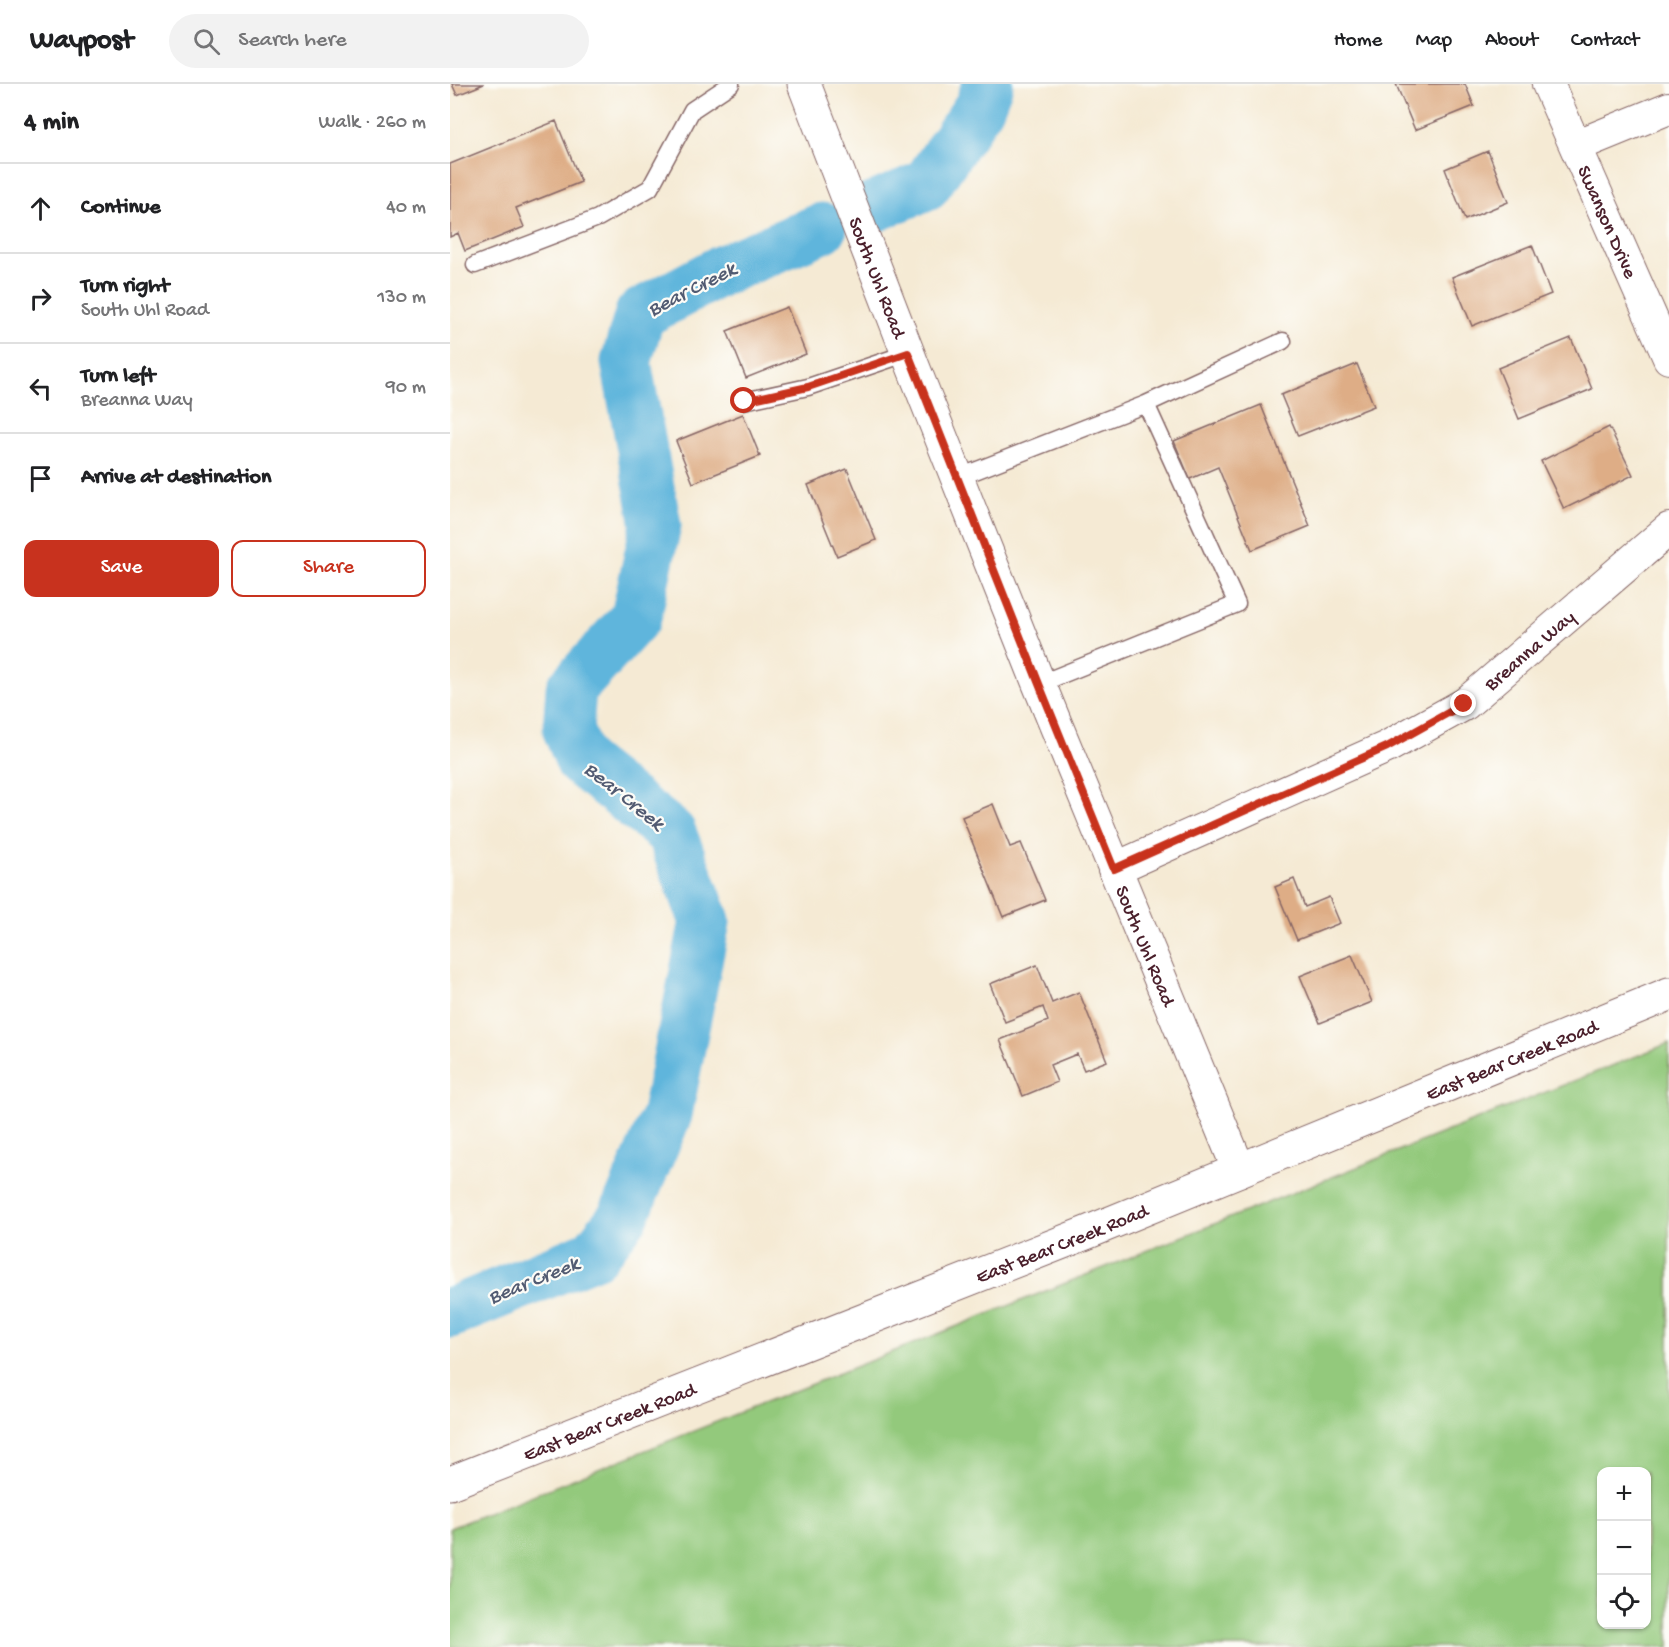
<!DOCTYPE html>
<meta charset="utf-8">
<style>
:root{--surface:#fff;--page:#f2f2f2;--text:#202124;--muted:#757577;--line:#e0e0e0;--accent:#c8321e}
body{margin:0;font-family:"Gochi Hand",sans-serif;background:var(--page);color:var(--text)}
.controls{position:absolute;right:18px;bottom:18px;display:grid;overflow:hidden;border-radius:12px;box-shadow:0 2px 4px #0004}
.controls button{width:54px;height:54px;display:grid;place-items:center;padding:0;border:0;border-bottom:2px solid var(--line);background:var(--surface);color:var(--text);font:30px sans-serif}
.stop{position:absolute;width:18px;height:18px;margin:-14px;border:4px solid #c8321e;border-radius:50%;background:#fff}
.stop.end{background:#c8321e;border-color:#fff;box-shadow:0 2px 6px #0008}
.list{margin:0;padding:0;list-style:none}
h2{display:flex;justify-content:space-between;align-items:center;height:78px;margin:0;padding:0 24px;font-size:26px}
h2 small{font-size:20px;font-weight:400;color:var(--muted)}
.list li{display:grid;grid-template-columns:39px 1fr auto;gap:18px;align-items:center;box-sizing:border-box;height:90px;padding:0 24px;border-top:2px solid var(--line)}
.list b{display:block;font-size:22px;white-space:nowrap}
.list p{margin:0;font-size:20px;white-space:nowrap;color:var(--muted)}
.list em{font-size:20px;font-style:normal;color:var(--muted)}
.actions{display:flex;gap:12px;padding:18px 24px}
.actions a{flex:1;padding:14px 0;border:2px solid var(--accent);border-radius:12px;text-align:center;font-size:21px;color:var(--accent)}
.actions .main{background:var(--accent);color:#fff}
.icon{flex:none;width:33px;height:33px;fill:none;stroke:currentColor;stroke-width:2;stroke-linecap:round;stroke-linejoin:round}
.map{position:relative;flex:none;width:1219px;height:1563px;overflow:hidden}
header{display:flex;align-items:center;gap:36px;box-sizing:border-box;height:84px;padding:0 30px;background:var(--surface);border-bottom:2px solid var(--line)}
header strong{font-size:28px}
nav{display:flex;gap:33px;margin-inline-start:auto;font-size:21px}
.search{width:420px;height:54px;background:var(--page);display:flex;align-items:center;gap:15px;box-sizing:border-box;padding:0 21px;border-radius:33px;color:var(--muted);font-size:22px}
main{display:flex}
aside{flex:1;background:var(--surface)}
.map>svg:first-child{display:block}
</style>
<header>
<strong>Waypost</strong>
<div class="search"><svg class="icon" aria-label="search" viewBox="0 0 24 24"><circle cx="10" cy="10" r="6"/><path d="M15 15l6 6"/></svg>Search here</div>
<nav><a>Home</a><a>Map</a><a>About</a><a>Contact</a></nav>
</header>
<main>
<aside>
<h2>4 min<small>Walk · 260 m</small></h2>
<ul class="list">
<li><svg class="icon" aria-label="ahead" viewBox="0 0 24 24"><path d="M12 20V5M6 11l6-6 6 6"/></svg><div><b>Continue</b></div><em>40 m</em></li>
<li><svg class="icon" aria-label="right" viewBox="0 0 24 24"><path d="M7 20v-9h11M14 6l5 5-5 5"/></svg><div><b>Turn right</b><p>South Uhl Road</p></div><em>130 m</em></li>
<li><svg class="icon" aria-label="left" viewBox="0 0 24 24"><path d="M17 20v-9H6M10 6l-5 5 5 5"/></svg><div><b>Turn left</b><p>Breanna Way</p></div><em>90 m</em></li>
<li><svg class="icon" aria-label="arrive" viewBox="0 0 24 24"><path d="M6 21V4h12l-3 4 3 4H6"/></svg><div><b>Arrive at destination</b></div></li>
</ul>
<div class="actions"><a class="main">Save</a><a>Share</a></div>
</aside>
<div class="map">
<svg width="1219" height="1563" viewBox="0 0 1219 1563">
<rect width="100%" height="100%" fill="#fdfcf7"/>
<filter id="ink" filterUnits="userSpaceOnUse"><feTurbulence type="fractalNoise" baseFrequency=".0167" numOctaves="2"/><feDisplacementMap in="SourceGraphic" scale="12" xChannelSelector="R" yChannelSelector="G"/><feConvolveMatrix kernelMatrix="1 2 1 2 8 2 1 2 1" color-interpolation-filters="sRGB"/></filter>
<filter id="wash" filterUnits="userSpaceOnUse"><feTurbulence type="fractalNoise" baseFrequency=".008" numOctaves="4" result="noise"/><feDisplacementMap in="SourceGraphic" scale="24" xChannelSelector="R" yChannelSelector="G"/><feGaussianBlur stdDeviation="1.35" result="paint"/><feColorMatrix in="noise" values="0 0 0 0 0 0 0 0 0 0 0 0 0 0 0 0 0 1.4 0 .05"/><feComposite in="paint" operator="in"/></filter>
<g filter="url(#wash)">
<rect width="100%" height="100%" fill="#f5ead4"/>
<!-- green -->
<path fill="#93c97b" stroke="#6e7453" stroke-width="1.5" fill-rule="evenodd" d="M1219 959V1563H0V1444ZM1152 1388H1196V1540H1152Z"/>
<g fill="none" stroke-linecap="round" stroke-linejoin="round">
<!-- river -->
<path stroke="#5fb5dc" stroke-width="51" d="M422 124 476 101 529 23 538 0
M0 1229 144 1170 173 1133 217 1030 255 837 221 749 131 678 118 646 121 605 186 533 206 441 176 278 190 230 268 188 372 144"/>
</g>
<g id="blocks">
<!-- building -->
<path fill="#dead86" d="M2 0H34L7 11Z
M946 0H1015L1024 22 965 46Z
M106 37 131 98 66 124 74 143 15 167 8 149 0 153V80Z
M1038 67 1058 118 1015 136 995 85Z
M1082 161 1101 210 1022 242 1002 193Z
M337 223 356 270 296 294 277 247Z
M1121 254 1142 305 1069 335 1048 284Z
M907 280 924 322 848 352 831 311Z
M811 321 860 442 802 466 768 383 740 395 724 357Z
M293 330 310 372 243 399 226 357Z
M1159 343 1183 391 1114 425 1091 377Z
M397 385 426 456 387 472 358 401Z
M543 720 560 763 571 759 595 816 553 833 512 733Z
M844 795 855 823 879 813 890 839 847 856 825 803Z
M902 871 922 918 870 939 850 892Z
M587 881 602 919 629 908 657 977 634 986 627 970 600 981 607 998 573 1012 550 956 598 937 593 923 555 938 540 900Z"/>
</g>
</g>
<g filter="url(#ink)">
<use href="#blocks" fill-opacity="0" stroke="#866666" stroke-width="1.5"/>
<g fill="none" stroke-linecap="round" stroke-linejoin="round">
<!-- lane casing -->
<g stroke="#866666" stroke-width="19">
<path id="lane" d="M25 181 148 134 200 104 242 26 281 0
M294 317 358 303 458 269
M696 320 833 257
M507 394 696 320 787 520 589 600"/>
</g>
<!-- street casing -->
<g stroke="#866666" stroke-width="34">
<g id="street">
<path id="s1" d="M1098 0 1219 274"/>
<path d="M1126 62 1219 24"/>
<path id="s2" d="M664 785 937 663 1015 620 1219 445"/>
</g>
</g>
<!-- secondary casing -->
<g stroke="#866666" stroke-width="35">
<g id="secondary">
<path id="s3" d="M354 0 464 285 589 600 789 1086"/>
<path id="s4" d="M0 1399 636 1149 1219 910"/>
</g>
</g>
<!-- lane -->
<use href="#lane" stroke="#fff" stroke-width="16"/>
<!-- street -->
<use href="#street" stroke="#fff" stroke-width="32"/>
<!-- secondary -->
<use href="#secondary" stroke="#fff" stroke-width="33"/>
</g>
</g>
<g fill="none" stroke-linecap="round" stroke-linejoin="round" filter="url(#ink)">
<!-- route -->
<path stroke="#c8321e" stroke-width="8" d="M294 317 358 303 458 269 589 600 664 785 937 663 1014 620"/>
</g>
<g text-anchor="middle" stroke-width="4.5" stroke-linejoin="round" paint-order="stroke">
<!-- street labels -->
<g font-size="20" fill="#4a1f2b" stroke="#fdfcf7">
<text dy="7" stroke="none"><textPath href="#s1" startOffset="150">Swanson Drive</textPath></text>
<text dy="7" stroke="none"><textPath href="#s3" startOffset="207">South Uhl Road</textPath></text>
<text dy="7" stroke="none"><textPath href="#s2" startOffset="472">Breanna Way</textPath></text>
<text dy="7" stroke="none"><textPath href="#s3" startOffset="927">South Uhl Road</textPath></text>
<text dy="7" stroke="none"><textPath href="#s4" startOffset="1143">East Bear Creek Road</textPath></text>
<text dy="7" stroke="none"><textPath href="#s4" startOffset="657">East Bear Creek Road</textPath></text>
<text dy="7" stroke="none"><textPath href="#s4" startOffset="171">East Bear Creek Road</textPath></text>
</g>
<!-- water labels -->
<g font-size="21" font-style="italic" fill="#525b72" stroke="#fdfcf7">
<text transform="translate(241 204) rotate(-27)" y="7">Bear Creek</text>
<text transform="translate(175 711) rotate(39)" y="7">Bear Creek</text>
<text transform="translate(83 1195) rotate(-22)" y="7">Bear Creek</text>
</g>
</g>
</svg>
<div class="controls">
<button>+</button>
<button>−</button>
<button><svg class="icon" aria-label="locate" viewBox="0 0 24 24"><circle cx="12" cy="12" r="6"/><path d="M12 2v4M12 18v4M2 12h4M18 12h4"/></svg></button>
</div>
<div class="stop" style="left:294px;top:317px"></div>
<div class="stop end" style="left:1014px;top:620px"></div>
</div>
</main>
